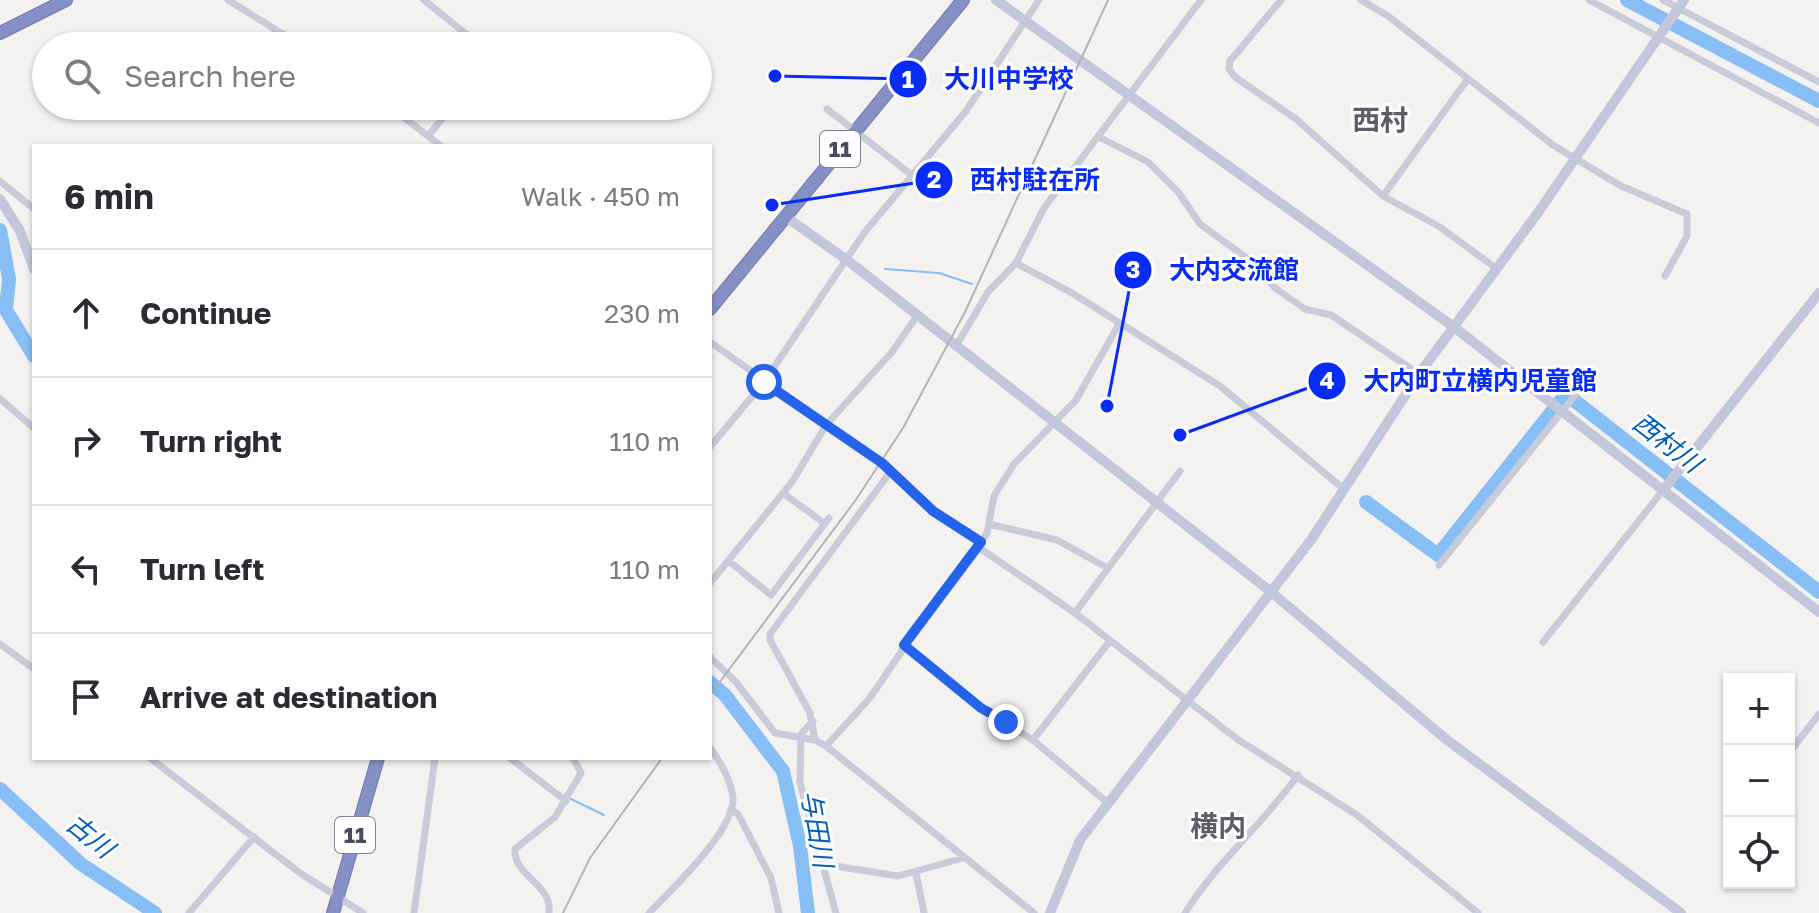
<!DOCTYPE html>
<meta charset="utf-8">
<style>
:root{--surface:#fff;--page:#f2f2f3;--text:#2b2b33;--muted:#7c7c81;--line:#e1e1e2}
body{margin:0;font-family:"Golos Text","Noto Sans JP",sans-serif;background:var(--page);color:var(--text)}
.controls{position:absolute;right:24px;bottom:24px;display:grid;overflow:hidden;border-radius:0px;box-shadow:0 2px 6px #0004}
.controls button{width:72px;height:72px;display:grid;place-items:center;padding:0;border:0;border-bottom:2px solid var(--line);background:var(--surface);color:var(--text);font:40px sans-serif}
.stop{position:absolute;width:24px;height:24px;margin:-18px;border:6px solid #2563eb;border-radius:50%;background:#fff}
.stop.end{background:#2563eb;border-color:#fff;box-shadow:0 2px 8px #0008}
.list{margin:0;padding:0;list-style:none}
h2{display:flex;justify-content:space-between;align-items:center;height:104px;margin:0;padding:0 32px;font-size:34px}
h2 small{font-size:26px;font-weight:400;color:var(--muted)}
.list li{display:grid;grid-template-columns:52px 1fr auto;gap:24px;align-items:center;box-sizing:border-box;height:128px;padding:0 32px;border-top:2px solid var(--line)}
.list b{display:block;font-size:30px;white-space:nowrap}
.list em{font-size:26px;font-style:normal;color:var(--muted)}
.icon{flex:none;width:44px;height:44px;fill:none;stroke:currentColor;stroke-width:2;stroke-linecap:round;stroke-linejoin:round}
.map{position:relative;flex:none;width:1819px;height:913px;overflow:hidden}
.search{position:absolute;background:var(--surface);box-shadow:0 2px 6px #0004;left:32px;top:32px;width:680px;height:88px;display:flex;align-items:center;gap:20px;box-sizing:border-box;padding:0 28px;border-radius:44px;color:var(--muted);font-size:30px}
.panel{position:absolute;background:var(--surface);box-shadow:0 2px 6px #0004;left:32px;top:144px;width:680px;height:616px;border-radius:0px}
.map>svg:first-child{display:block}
</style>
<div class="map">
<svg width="1819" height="913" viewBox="0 0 1819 913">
<rect width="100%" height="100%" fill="#f4f2f1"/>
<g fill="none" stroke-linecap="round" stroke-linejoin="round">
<!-- stream -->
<path stroke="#86bef5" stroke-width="2" d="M885 269 939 273 972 284
M571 799 604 815"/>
<!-- river -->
<path stroke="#86bef5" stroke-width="14" d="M1627 0 1819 101
M0 230 9 279 6 310
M1 302 34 356
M1366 502 1438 555 1566 394 1819 592
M710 682 725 695 783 771 800 846 808 913
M0 789 81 864 155 913"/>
<!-- highway casing -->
<g stroke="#707cb0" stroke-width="14">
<path id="highway" d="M0 33 66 0
M710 309 963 0
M333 913 378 758"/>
</g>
<!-- street -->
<path stroke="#c7cbda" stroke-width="7" d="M228 0 302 46
M424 0 481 46
M1281 0 1230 61 1229 69 1235 77 1296 119 1383 196 1440 227 1497 269
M1361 0 1388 16 1553 145 1621 186 1687 214V236L1665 276
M1589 0 1819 123
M1663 0 1819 82
M389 106 441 146
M827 109 913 176
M429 135 452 106
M1099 137 1148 162 1179 193 1200 224 1255 264 1275 288 1305 309 1331 315 1419 374
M0 181 34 209
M1383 196 1467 80
M1016 263 1072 293 1220 386 1345 490
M710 342 882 463 933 511 981 542
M956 346 988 292 1016 263 1044 208 1201 0
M0 399 34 428
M710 447 764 382 864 233 966 111 1039 0
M783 493 824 523
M989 524 1057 540 1106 567
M978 547 1075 613 1237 739 1357 815 1478 913
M730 562 771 595 829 518
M1439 565 1576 394
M710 583 792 482 826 425 892 352 917 316
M1075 613 1180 471
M1543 642 1664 489
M0 644 34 669
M904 645 981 708 1033 740 1108 803
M710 657 736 682 775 733 815 740 826 746 1034 913
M813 721 801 734 800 783 836 913
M815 740 810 713 770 640V634L891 471
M1033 740 1109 642
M826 746 870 698 935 602 978 547 987 533 994 496 1014 464 1076 400 1119 324
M1789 753 1819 714
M150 758 300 873 363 913
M510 758 566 801
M731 809 738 814 771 878 779 913
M822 864 898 876 963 858
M916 873 924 913
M189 913 254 837
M414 913 435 758
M549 913C553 884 513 876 515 849L555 817 581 773 573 758
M649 913C671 890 734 831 733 799 732 782 720 761 710 748
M1185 913C1217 862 1263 824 1298 775"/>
<!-- secondary -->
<path stroke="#c2c7db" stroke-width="10" d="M996 0 1454 327 1819 612
M0 199 20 231 34 269
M786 217 847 260 1270 591 1447 740 1681 913
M1664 489 1819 293
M1050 913 1080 840 1311 540 1419 374 1537 214 1684 0"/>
<!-- highway -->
<use href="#highway" stroke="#8591c4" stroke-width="12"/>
<!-- rail -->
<path stroke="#b3b3bc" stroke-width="2" d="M710 695 855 501 903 428 965 312 1108 0
M563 913 590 858 662 758"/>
</g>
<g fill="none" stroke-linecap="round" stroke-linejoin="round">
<!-- route -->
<path stroke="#2563eb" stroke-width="10" d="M764 382 882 463 933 511 981 542 904 645 981 708 1006 722"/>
</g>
<g text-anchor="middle" stroke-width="6" stroke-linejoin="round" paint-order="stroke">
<!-- shield labels -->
<g fill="#fff" stroke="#7e8290" stroke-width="2">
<rect x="820" y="131" width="40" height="36" rx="6"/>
<rect x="335" y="817" width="40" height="36" rx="6"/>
</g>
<g font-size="22" font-weight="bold" fill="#474d61">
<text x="840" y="157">11</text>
<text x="355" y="843">11</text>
</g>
<!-- water labels -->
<g font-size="26" font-style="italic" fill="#005ebb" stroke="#fff">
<text transform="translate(1667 443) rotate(38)" y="9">西村川</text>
<text transform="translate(817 829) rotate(80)" y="9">与田川</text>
<text transform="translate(90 836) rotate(39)" y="9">古川</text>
</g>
<!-- quarter labels -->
<g font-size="28" font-weight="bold" fill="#5d5e67" stroke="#fff">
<text x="1380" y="130">西村</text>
<text x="1218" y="836">横内</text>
</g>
</g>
<!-- callouts -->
<path fill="none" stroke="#082bf6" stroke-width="3" d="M775 76L908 79M772 205L934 180M1107 406L1133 270M1180 435L1327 381"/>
<g fill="#082bf6" stroke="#fff" stroke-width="3">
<circle cx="775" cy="76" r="8"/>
<circle cx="772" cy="205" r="8"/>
<circle cx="1107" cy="406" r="8"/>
<circle cx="1180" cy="435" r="8"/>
<circle cx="908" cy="79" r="20"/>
<circle cx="934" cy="180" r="20"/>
<circle cx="1133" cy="270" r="20"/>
<circle cx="1327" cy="381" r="20"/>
</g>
<g font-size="24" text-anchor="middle" font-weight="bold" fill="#fff">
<text x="908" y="88">1</text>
<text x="934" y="188">2</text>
<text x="1133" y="278">3</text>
<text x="1327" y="389">4</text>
</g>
<g font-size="26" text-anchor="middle" font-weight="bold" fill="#082bf6" stroke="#fff" stroke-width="6" stroke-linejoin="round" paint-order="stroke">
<text x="1009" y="88">大川中学校</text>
<text x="1035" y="189">西村駐在所</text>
<text x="1234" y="279">大内交流館</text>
<text x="1480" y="390">大内町立横内児童館</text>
</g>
</svg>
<div class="controls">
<button>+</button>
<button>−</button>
<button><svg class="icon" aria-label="locate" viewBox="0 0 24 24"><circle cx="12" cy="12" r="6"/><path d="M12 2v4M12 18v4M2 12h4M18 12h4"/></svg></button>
</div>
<div class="stop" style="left:764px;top:382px"></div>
<div class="stop end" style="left:1006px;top:722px"></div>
<div class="search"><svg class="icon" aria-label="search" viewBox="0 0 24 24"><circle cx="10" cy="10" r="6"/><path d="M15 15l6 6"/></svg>Search here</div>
<section class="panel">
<h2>6 min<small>Walk · 450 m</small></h2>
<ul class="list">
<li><svg class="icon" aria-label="ahead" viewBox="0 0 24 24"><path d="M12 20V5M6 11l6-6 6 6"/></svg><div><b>Continue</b></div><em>230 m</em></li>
<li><svg class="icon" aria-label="right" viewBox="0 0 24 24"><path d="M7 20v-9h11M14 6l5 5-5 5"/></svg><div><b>Turn right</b></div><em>110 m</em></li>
<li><svg class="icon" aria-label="left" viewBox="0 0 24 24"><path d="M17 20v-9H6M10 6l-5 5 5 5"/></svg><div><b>Turn left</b></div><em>110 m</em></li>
<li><svg class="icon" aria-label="arrive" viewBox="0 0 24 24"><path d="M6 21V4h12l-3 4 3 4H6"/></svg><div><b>Arrive at destination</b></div></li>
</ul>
</section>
</div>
